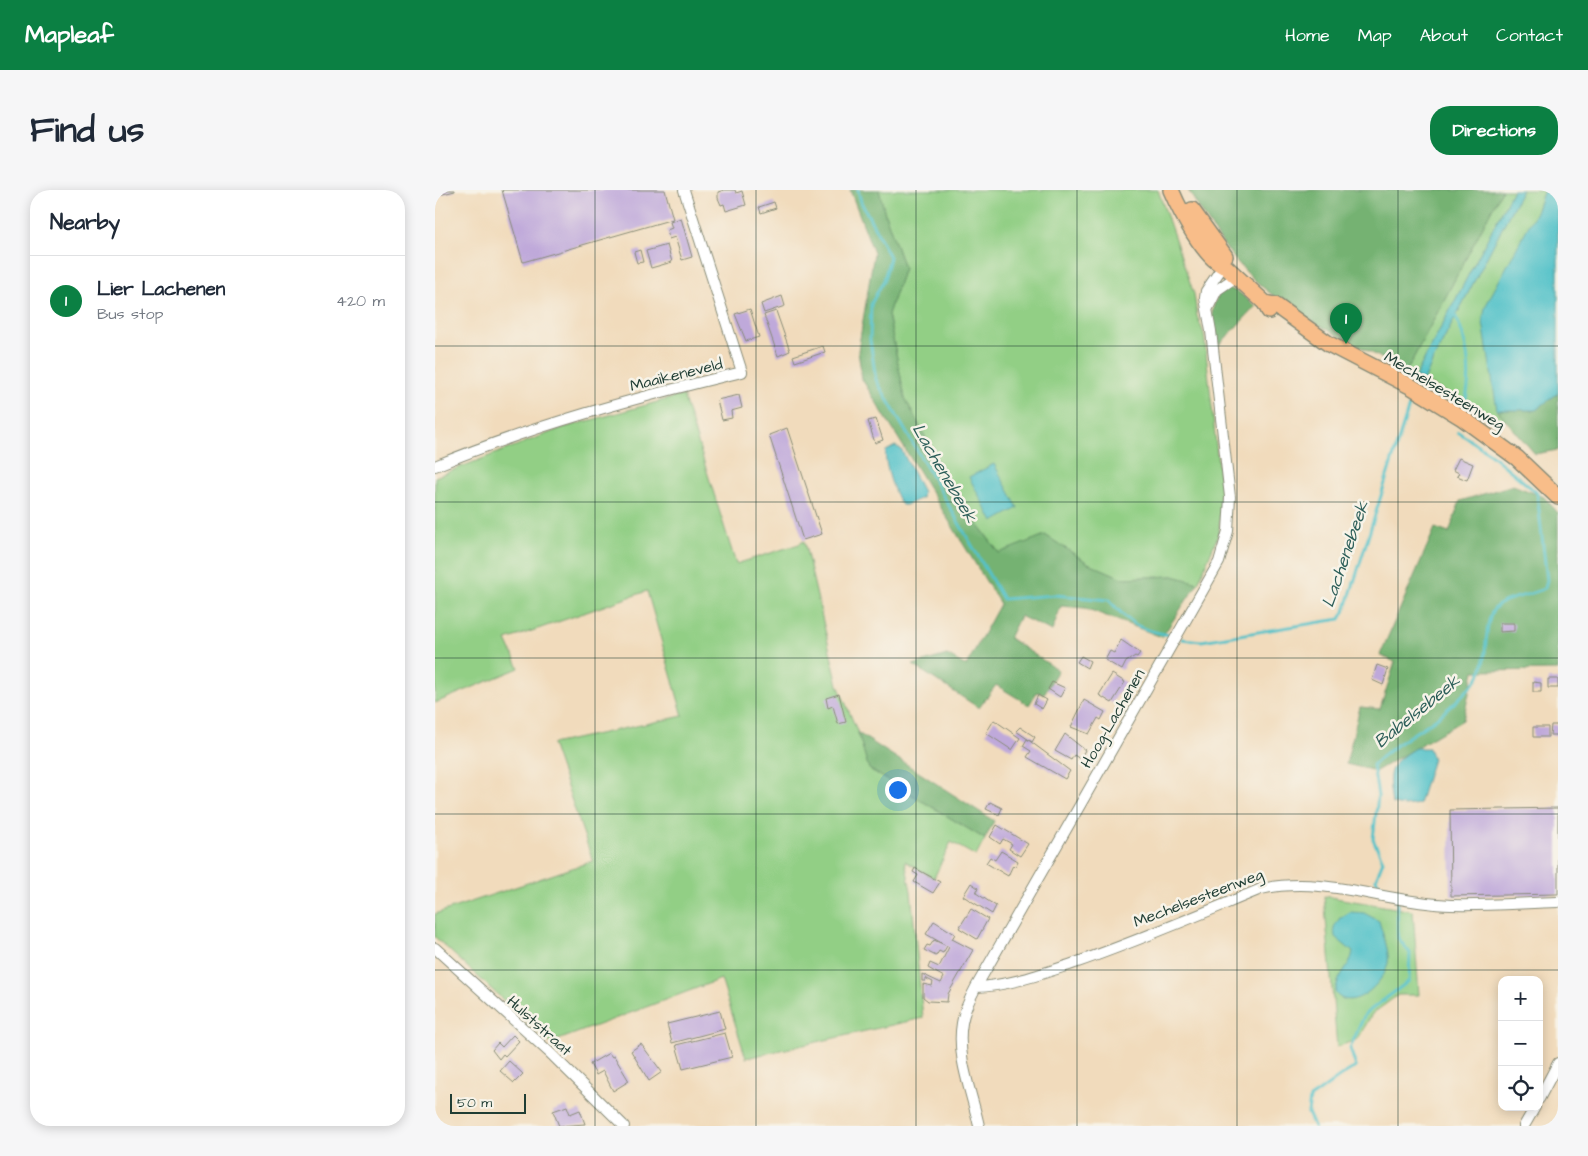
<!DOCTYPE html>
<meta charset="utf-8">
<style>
:root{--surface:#fff;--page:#f6f6f7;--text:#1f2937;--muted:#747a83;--line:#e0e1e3;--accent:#0b8043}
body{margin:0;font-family:"Architects Daughter",sans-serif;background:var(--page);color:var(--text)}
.controls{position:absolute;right:15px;bottom:15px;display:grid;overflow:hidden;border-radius:10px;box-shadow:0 2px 12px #0003}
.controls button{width:45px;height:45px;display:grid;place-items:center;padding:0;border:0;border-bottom:1px solid var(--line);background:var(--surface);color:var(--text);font:25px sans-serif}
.scale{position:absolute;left:15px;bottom:12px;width:76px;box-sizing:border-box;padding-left:5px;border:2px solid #1f3d34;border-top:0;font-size:14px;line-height:18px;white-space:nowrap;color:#1f3d34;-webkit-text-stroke:4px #f7f3e8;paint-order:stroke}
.you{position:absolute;left:462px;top:599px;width:18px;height:18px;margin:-12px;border:4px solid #fff;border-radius:50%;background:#1a73e8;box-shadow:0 0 0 8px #1a73e833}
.badge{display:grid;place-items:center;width:32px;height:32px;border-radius:50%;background:var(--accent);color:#fff;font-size:16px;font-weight:700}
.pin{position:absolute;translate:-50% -41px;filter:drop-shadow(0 1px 2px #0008)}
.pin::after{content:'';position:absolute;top:26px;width:18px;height:15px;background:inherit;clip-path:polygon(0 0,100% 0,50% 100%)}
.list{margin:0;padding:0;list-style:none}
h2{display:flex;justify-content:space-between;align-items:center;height:65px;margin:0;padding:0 20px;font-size:21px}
h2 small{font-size:16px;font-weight:400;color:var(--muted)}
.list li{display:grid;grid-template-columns:32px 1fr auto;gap:15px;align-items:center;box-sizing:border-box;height:90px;padding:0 20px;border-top:1px solid var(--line)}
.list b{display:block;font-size:19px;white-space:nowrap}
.list p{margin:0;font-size:16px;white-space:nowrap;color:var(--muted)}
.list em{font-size:16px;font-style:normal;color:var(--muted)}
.icon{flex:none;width:28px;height:28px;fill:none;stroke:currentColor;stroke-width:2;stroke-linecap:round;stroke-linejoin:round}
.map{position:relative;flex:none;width:1123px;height:936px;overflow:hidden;border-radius:20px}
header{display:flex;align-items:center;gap:30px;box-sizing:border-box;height:70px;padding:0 25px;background:var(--accent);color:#fff}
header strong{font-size:24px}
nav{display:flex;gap:28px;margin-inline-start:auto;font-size:18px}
.intro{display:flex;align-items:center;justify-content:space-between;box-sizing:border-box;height:120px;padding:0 30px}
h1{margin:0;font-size:35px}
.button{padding:12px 22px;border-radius:20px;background:var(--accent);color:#fff;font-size:18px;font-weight:700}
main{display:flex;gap:30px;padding:0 30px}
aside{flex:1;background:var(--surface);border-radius:20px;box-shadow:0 2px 12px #0003}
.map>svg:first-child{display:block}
</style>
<header>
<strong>Mapleaf</strong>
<nav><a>Home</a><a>Map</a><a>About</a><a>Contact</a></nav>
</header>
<div class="intro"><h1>Find us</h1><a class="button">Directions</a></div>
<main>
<aside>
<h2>Nearby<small></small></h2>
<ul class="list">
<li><span class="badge">1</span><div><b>Lier Lachenen</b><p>Bus stop</p></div><em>420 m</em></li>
</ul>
</aside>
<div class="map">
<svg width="1123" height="936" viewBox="0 0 1123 936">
<rect width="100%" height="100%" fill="#f7f3e8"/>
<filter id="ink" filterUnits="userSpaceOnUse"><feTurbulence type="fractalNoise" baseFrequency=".02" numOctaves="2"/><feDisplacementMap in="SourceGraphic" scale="10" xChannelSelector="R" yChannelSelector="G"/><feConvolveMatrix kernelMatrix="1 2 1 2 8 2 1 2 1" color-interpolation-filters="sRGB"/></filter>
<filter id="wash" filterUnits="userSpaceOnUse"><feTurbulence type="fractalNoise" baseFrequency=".0096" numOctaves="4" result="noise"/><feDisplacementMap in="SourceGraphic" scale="20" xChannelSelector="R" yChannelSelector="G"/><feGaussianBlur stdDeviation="1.12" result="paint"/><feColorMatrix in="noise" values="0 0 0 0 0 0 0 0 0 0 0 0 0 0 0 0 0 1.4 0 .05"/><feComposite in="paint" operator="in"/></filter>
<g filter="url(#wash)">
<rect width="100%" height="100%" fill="#f1dbbc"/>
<!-- green -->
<path fill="#92cf85" stroke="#58865c" d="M444 0H723L759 104 762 126 769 144 786 301 784 343 763 393 738 386 687 388 653 373 610 345 565 364 518 301 470 208 453 124 469 78 450 24Z
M1067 0H1078L980 187 971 182Z
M1087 0H1109L1102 20 1060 197 1062 219 1071 230 1061 234 1030 212 989 191 998 170Z
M248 205 301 374 364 354 369 351 403 495 423 543 434 579 550 649 541 666 516 652 499 688 470 671 476 701 488 828 311 868 286 789 115 853 0 747V724L158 671 117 554 248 526 212 401 71 450 84 478 0 513V287L127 238Z
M889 706 978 721 984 805H963L937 824 923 849 902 857Z"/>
<!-- forest -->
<path fill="#75b272" stroke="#4a7853" d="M415 0H444L450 24 469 78 453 124 470 208 518 301 564 363 610 345 653 373 687 388 738 386 763 393 727 447 650 418 626 416 617 441 585 426 574 448 623 480 609 504 602 502 594 515 561 495 544 518 478 475 512 465 531 476 565 414 427 189 423 161 439 63Z
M753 0H1067L971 182C923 153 867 132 824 94 794 68 774 34 753 0Z
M794 99 802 101 821 116 784 155C775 134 774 121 785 102Z
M1123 203V260L1100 264 1062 220H1101Z
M1078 295 1109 307 1123 323V480L1039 481 1028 530 941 581 911 574 925 517 945 519 960 472 945 465 1000 338 1014 343 1025 311Z
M423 543 559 631 550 649 434 579Z"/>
<!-- water -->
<path fill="#54c2c9" stroke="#3a807e" d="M1078 0H1087L998 170 989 191 980 187Z
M1109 0H1123V203L1101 220H1062L1048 132 1050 117 1102 20Z
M460 256 466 259 488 302 487 308 471 315H467C460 308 448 271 451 261Z
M559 274 583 318 558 332 534 287Z
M980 558H994L998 569 984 614 970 616 957 614C952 582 952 575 980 558Z
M915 722 929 723 944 731C947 743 955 761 953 773 950 792 917 824 900 803 903 782 915 778 918 762L900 747 899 737 905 728Z"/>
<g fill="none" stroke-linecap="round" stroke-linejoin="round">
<!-- stream -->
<path stroke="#54c2c9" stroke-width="3" d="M423 0 426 12 455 67 449 90 436 114 435 150 441 190 568 409 620 405 674 410C695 434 702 439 734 445
M1020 125C1032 150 1038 184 1030 212
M747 449 766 451 905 429 911 418 974 216
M962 702 944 695 941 689 948 671 938 649 943 606 938 575C955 557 976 546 996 532 1012 521 1026 507 1039 493 1057 475 1045 428 1063 415 1074 407 1095 406 1110 398L1112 390 1102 303 1053 262 1023 242
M879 936 873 923 875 908C891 898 904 885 921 877L915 858 930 824 974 791 975 763 963 748 962 712"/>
</g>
<g id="blocks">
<!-- building -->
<path fill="#bfa9da" d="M0 0H20V1L0 6Z
M67 0H230L238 29 88 72Z
M289 0H300L301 3 307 1 311 15 291 21 289 14 286 15 283 8V2Z
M339 12 341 18 326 23 324 17Z
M246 28 257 67 247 70 240 47 234 49 232 40 237 38 235 32Z
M232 55 237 72 216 78 211 61Z
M205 60 208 72 202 73 199 62Z
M347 106 350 116 329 123 326 114Z
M315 119 324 147 311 151 300 124Z
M341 121 355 161 343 166 329 125Z
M388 156 390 162 360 172 358 166Z
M304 205 307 218 296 221 297 228 287 230 282 210Z
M441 229 448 250 440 253 433 231Z
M352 238 387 344 368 350 334 245Z
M1024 268 1038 274 1032 290 1022 286 1024 283 1018 280Z
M1065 433H1079V441L1065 442Z
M686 450 705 463 702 467 700 466 691 472 687 480 670 470 675 461 679 463Z
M646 466 655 471 652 478 642 472Z
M942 475 953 479 948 495 937 490Z
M677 484 690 492 677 513 664 505Z
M1113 489H1123V498H1113Z
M617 492 630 498 625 507 613 499Z
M1098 492 1106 493V502H1098Z
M404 504 411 532 403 534 398 516 393 518 391 508Z
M603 505 612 510 607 519 599 514Z
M649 510 670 522 666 530 663 528 654 544 636 537Z
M559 530 585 548 577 560 551 543Z
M1116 535H1123V545H1115Z
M585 537 600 547 597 552 581 541Z
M1098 537H1113V547H1098Z
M630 544 650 560 645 569 639 565 636 570 620 561Z
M592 549 635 581 630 589 592 567 596 561 588 556Z
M555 612 567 618 564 625 551 619Z
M1123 618V704L1016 706 1015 620Z
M562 635 593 654 585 666 574 659 577 654 568 649 565 654 555 647Z
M566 661 583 671 580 677 578 675 573 686 551 673 555 667 560 670Z
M480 678 505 692 498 703 479 692 483 685 478 682Z
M536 693 543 698 541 703 561 716 557 724 528 706Z
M536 719 553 729 542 749 524 738Z
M499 731 520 744 517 749 538 760 513 804 512 812 493 811 488 807V794L497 796 498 792 490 788V791H487V784L506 793 509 787 493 778 495 773 504 777 514 757 512 756 508 763 504 761 501 766 489 760 492 755 495 756 499 750 510 755 491 744Z
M285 821 290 839 237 853 232 834Z
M290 843 297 867 248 879 241 855Z
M78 845 84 851 70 866 68 864 64 869 57 860 63 853 67 857Z
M206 854 227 882 214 891 196 861Z
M174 863 177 867 179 866 194 891 178 901 168 881 161 885 155 874Z
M74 871 88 884 79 893 65 881Z
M132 916 135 924 145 920 150 934 124 936 118 921Z"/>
</g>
</g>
<g filter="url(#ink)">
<use href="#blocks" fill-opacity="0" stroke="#888c78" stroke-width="1"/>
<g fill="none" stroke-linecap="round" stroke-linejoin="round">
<!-- minor casing -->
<g stroke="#888c78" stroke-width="12">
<path id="minor" d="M773 118 782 100 801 87
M0 276C100 235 203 207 307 182L249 0
M0 758 114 862 189 936
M541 797C573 796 606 784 637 774 701 752 763 725 826 699 891 685 951 713 1016 715 1051 716 1087 713 1123 712
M1104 909 1123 873
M544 936C537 903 521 867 527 833 529 820 535 808 541 797L784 372 793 341 795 307 776 141 770 108 771 101 784 82 791 77
M1089 936 1100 917"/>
</g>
<!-- primary casing -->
<g stroke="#888c78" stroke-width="18">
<path id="primary" d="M736 0C745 21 770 70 791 77L830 113 834 121
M757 20 790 66
M830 113 840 115 894 154 977 197 1026 227 1082 268 1123 307"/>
</g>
<!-- minor -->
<use href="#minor" stroke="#fff" stroke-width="10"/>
<!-- primary -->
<use href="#primary" stroke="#f8bd89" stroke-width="15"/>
</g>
</g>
<!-- grid -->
<path fill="none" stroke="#1f3d34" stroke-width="1" stroke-opacity="0.55" d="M160 0V936M321 0V936M481 0V936M642 0V936M802 0V936M963 0V936M0 156H1123M0 312H1123M0 468H1123M0 624H1123M0 780H1123"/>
<g text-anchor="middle" stroke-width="5" stroke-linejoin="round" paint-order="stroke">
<!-- street labels -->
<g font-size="16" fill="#1f3d34" stroke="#f7f3e8">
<text transform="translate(241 184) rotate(-14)" y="6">Maaikeneveld</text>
<text transform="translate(1010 200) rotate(31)" y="6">Mechelsesteenweg</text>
<text transform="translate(677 528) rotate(-60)" y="6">Hoog-Lachenen</text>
<text transform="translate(763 707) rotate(-21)" y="6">Mechelsesteenweg</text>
<text transform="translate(105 835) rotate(42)" y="6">Hulststraat</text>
</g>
<!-- water labels -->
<g font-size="18" font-style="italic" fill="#2c5e59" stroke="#f7f3e8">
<text transform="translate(510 283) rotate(60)" y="6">Lachenebeek</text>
<text transform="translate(910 364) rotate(-71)" y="6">Lachenebeek</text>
<text transform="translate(982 521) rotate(-39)" y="6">Babelsebeek</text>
</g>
</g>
</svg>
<div class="controls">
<button>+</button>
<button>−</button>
<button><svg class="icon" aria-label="locate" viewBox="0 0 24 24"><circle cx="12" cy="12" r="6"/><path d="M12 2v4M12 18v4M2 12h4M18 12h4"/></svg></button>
</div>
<div class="scale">50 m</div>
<div class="you"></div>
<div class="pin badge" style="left:911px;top:154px">1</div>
</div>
</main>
